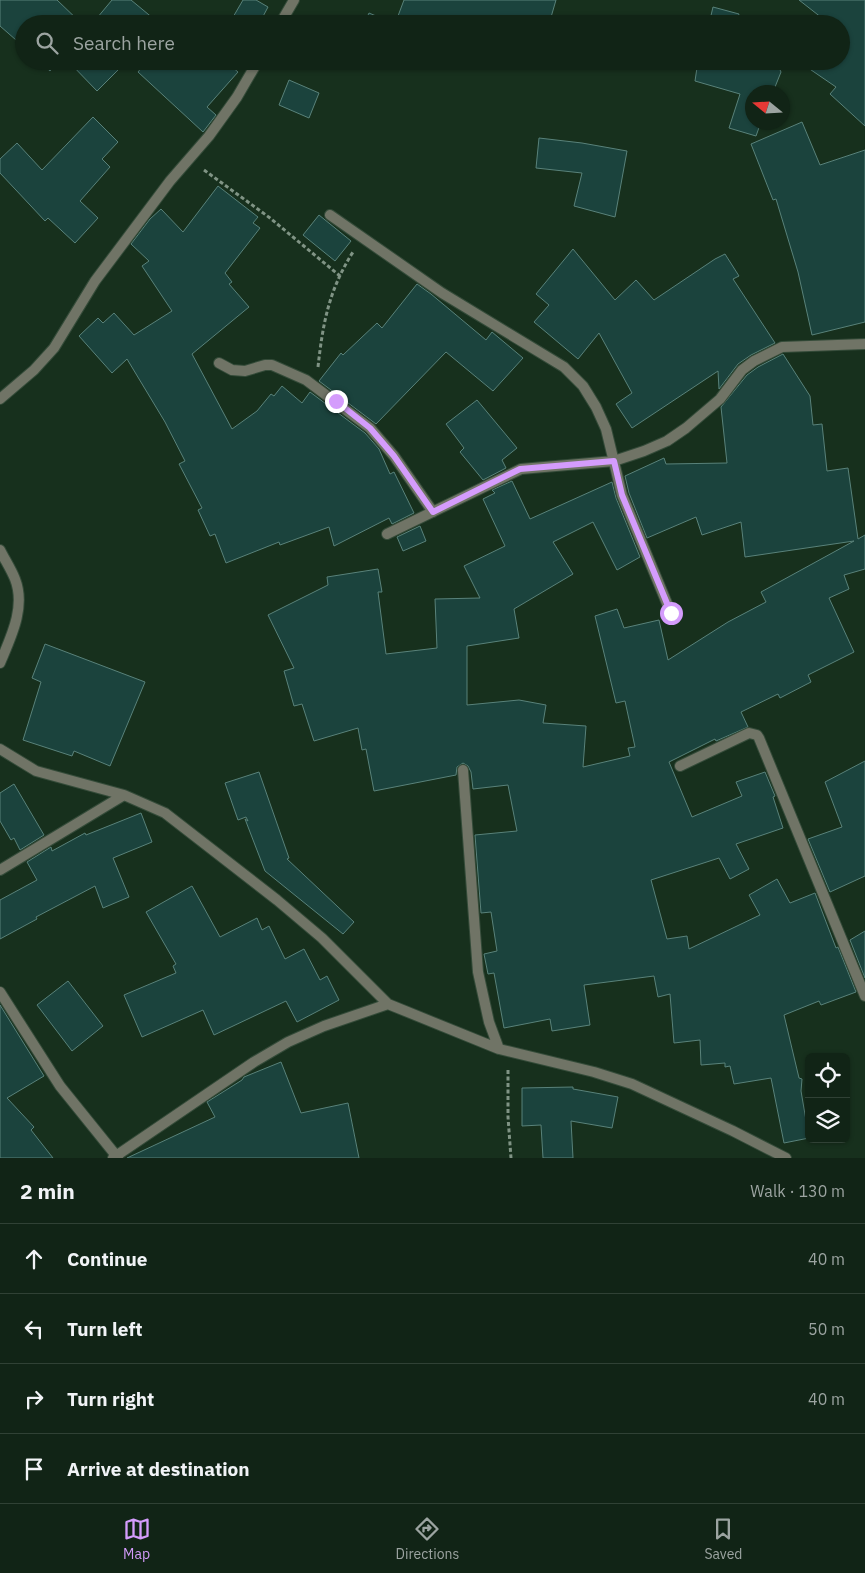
<!DOCTYPE html>
<meta charset="utf-8">
<style>
:root{--surface:#112416;--page:#1a2c1f;--text:#f1f3f6;--muted:#9ca4a1;--line:#304135;--accent:#d49cfc}
body{margin:0;font-family:"IBM Plex Sans",sans-serif;background:var(--page);color:var(--text)}
.controls{position:absolute;right:15px;bottom:15px;display:grid;overflow:hidden;border-radius:8px;box-shadow:0 1px 4px #0004}
.controls button{width:45px;height:45px;display:grid;place-items:center;padding:0;border:0;border-bottom:1px solid var(--line);background:var(--surface);color:var(--text);font:25px sans-serif}
.compass{position:absolute;left:745px;top:85px;width:45px;height:45px;border-radius:50%;background:var(--surface);box-shadow:0 1px 4px #0004;rotate:288deg}
.stop{position:absolute;width:15px;height:15px;margin:-11px;border:4px solid #d49cfc;border-radius:50%;background:#fff}
.stop.end{background:#d49cfc;border-color:#fff;box-shadow:0 1px 5px #0008}
.list{margin:0;padding:0;list-style:none}
h2{display:flex;justify-content:space-between;align-items:center;height:65px;margin:0;padding:0 20px;font-size:21px}
h2 small{font-size:16px;font-weight:400;color:var(--muted)}
.list li{display:grid;grid-template-columns:32px 1fr auto;gap:15px;align-items:center;box-sizing:border-box;height:70px;padding:0 20px;border-top:1px solid var(--line)}
.list b{display:block;font-size:19px;white-space:nowrap}
.list em{font-size:16px;font-style:normal;color:var(--muted)}
.icon{flex:none;width:28px;height:28px;fill:none;stroke:currentColor;stroke-width:2;stroke-linecap:round;stroke-linejoin:round}
.map{position:relative;flex:none;width:865px;height:1158px;overflow:hidden}
.search{position:absolute;background:var(--surface);box-shadow:0 1px 4px #0004;left:15px;right:15px;top:15px;height:55px;display:flex;align-items:center;gap:12px;box-sizing:border-box;padding:0 18px;border-radius:28px;color:var(--muted);font-size:19px}
.sheet{height:345px;background:var(--surface)}
nav{display:flex;justify-content:space-around;align-items:center;box-sizing:border-box;height:70px;border-top:1px solid var(--line);background:var(--surface);font-size:14px;color:var(--muted)}
nav a{display:grid;justify-items:center;gap:2px}
nav .on{color:var(--accent)}
.map>svg:first-child{display:block}
</style>
<div class="map">
<svg width="865" height="1158" viewBox="0 0 865 1158">
<rect width="100%" height="100%" fill="#17301d"/>
<!-- building -->
<path fill="#1b433d" stroke="#59827a" d="M0 0H57L82 24H24V47L0 26Z
M112 0H131L160 24H92Z
M243 0H256L268 7 259 24H229Z
M404 0H556L549 24H395Z
M799 0H865V126L830 94 836 87 798 61H841V24H818L822 18Z
M713 7 739 14 736 24H709Z
M369 13 395 24H364Z
M39 61H58L50 71Z
M68 61H119L123 65 97 91Z
M147 61H225L238 72 207 107 216 115 203 132 138 72Z
M698 61H776L781 72 773 92H752V122H761L756 136 729 128 740 94 695 81Z
M289 80 319 93 309 118 279 105Z
M93 117 118 142 102 159 110 167 80 201 98 218 75 243 48 218 45 221 0 173V159L17 143 42 170Z
M802 122 820 165 865 150V322L812 335 798 272 776 199 773 200 751 144Z
M539 138 582 143 627 151 615 217 574 206 582 173 536 168Z
M218 186 258 217 253 223 260 228 225 273 232 282 229 284 249 307 192 354 232 429 257 411 271 394 274 396 282 386 302 403 310 392 365 433 379 449 390 474 394 472 414 513 392 524 389 518 334 546 329 527 280 545 279 542 226 563 215 534 210 536 198 510 202 508 179 464 185 461 165 422 127 359 112 373 79 336 98 318 103 323 114 313 134 335 172 311 142 266 149 261 131 244 150 219 161 209 183 232Z
M319 215 351 241 335 261 303 235Z
M573 249 615 300 636 280 654 300 715 259 725 254 739 276 733 279 775 343 751 355 738 364 719 389 718 371 632 428 616 404 632 393 599 333 578 359 534 322 549 305 536 294Z
M417 284 431 294 486 340 492 332 523 358 493 391 446 352 376 424 319 381 341 353 343 355 377 323 382 328Z
M783 354 810 396 813 425 822 424 827 471 848 468 858 539 865 535V569L844 575 849 589 829 598 854 652 808 675 811 682 780 698 778 694 741 712 748 727 716 741 715 739 669 762 692 817 742 796 736 782 765 772 775 796 773 797 783 828 736 844 749 869 730 879 719 858 651 880 667 939 687 936 689 949 760 915 749 895 777 879 790 903 815 893 836 948 838 947 856 992 821 1005 819 1001 784 1015 799 1078 802 1079 801 1091 809 1138 784 1143 771 1078 734 1084 730 1066 725 1067V1063L701 1065 700 1040 674 1043 670 994 658 997 654 976 584 985 590 1025 552 1031 550 1019 504 1028 494 973 488 974 484 954 497 951 491 912 481 913 475 835 517 831 508 785 473 789 471 772 468 766 463 763 457 767 456 775 374 791 366 749 362 750 358 728 314 741 302 704 294 706 284 671 294 668 268 615 328 585 327 577 378 569 382 592H378L386 654 437 648 435 599 480 598 464 566 505 546 483 499 495 493 492 490 512 481 530 519 612 482 616 498 640 557 617 570 593 522 553 542 573 574 514 609 519 638 467 646V705L519 700 546 705 543 723 586 726 583 767 630 756 628 748 635 747 625 701 616 703 595 616 617 609 624 628 659 620 668 660 728 622 766 602 761 592 854 541 745 557 741 522 702 535 696 517 647 538 629 493 625 476 664 458 666 464 727 463 721 407 747 375 758 367Z
M477 400 517 448 502 460 506 468 483 480 460 452 464 448 446 424Z
M420 526 426 541 403 551 397 537Z
M45 644 145 682 110 766 74 751 72 756 23 740 41 682 32 678Z
M865 761V876L830 892 808 839 842 827 825 782Z
M259 772 289 858 287 859 354 922 343 934 265 871 245 819 248 821 246 817 238 820 225 783Z
M14 784 44 835 20 850 14 838 11 840 0 821V793Z
M141 813 152 842 113 858 129 897 103 908 95 886 36 917 37 919 0 939V900L37 880 27 862 51 847 52 851 85 833 86 835Z
M192 886 220 937 257 918 262 930 269 926 285 959 304 949 320 980 327 976 339 1000 297 1022 286 1001 214 1035 203 1010 142 1037 124 995 176 973 173 966 176 964 146 912Z
M865 931V978L850 940Z
M68 981 103 1026 72 1051 37 1005Z
M0 1005 44 1076 7 1098 34 1127 31 1130 53 1158H0Z
M281 1062 301 1113 348 1103 359 1158H127L215 1117 207 1102 242 1080 244 1077Z
M573 1087V1089L618 1097 612 1128 571 1121 573 1158H543L541 1125 522 1126V1088Z"/>
<g fill="none" stroke-linecap="round" stroke-linejoin="round">
<!-- street casing -->
<g stroke="#344b39" stroke-width="12">
<path id="street" d="M280 24 294 0
M330 215 442 293 564 367 583 386 596 407 606 429 622 495 671 613
M219 363 232 370 245 371 265 365H272L306 380 370 428 394 456 433 512
M0 399 34 370 54 348 95 281 170 181 209 136 237 97 258 61
M387 534 521 469 614 461 644 451 667 441 686 428 720 399 742 370 754 361 782 347 865 344
M0 550C5 560 11 569 15 579 26 607 11 637 0 663
M0 749 36 771 124 795 165 813 277 900 322 938 388 1004 499 1049 594 1072 632 1084 733 1131 786 1158
M680 766 749 733 757 735 759 738 865 996
M463 770 478 972 489 1022 499 1049
M0 870 124 795
M0 992 60 1086 118 1158
M113 1158 254 1062 288 1042 324 1026 388 1004"/>
</g>
<!-- path -->
<path stroke="#809485" stroke-width="3" stroke-dasharray="4 2.5" stroke-linecap="butt" d="M204 170 270 218 340 276
M318 367C323 322 329 290 353 252
M508 1070V1117L511 1158"/>
<!-- street -->
<use href="#street" stroke="#707466" stroke-width="10"/>
</g>
<g fill="none" stroke-linecap="round" stroke-linejoin="round">
<!-- route -->
<path stroke="#d49cfc" stroke-width="6" d="M336 401 370 428 394 456 433 512 520 469 614 461 622 495 671 613"/>
</g>
</svg>
<div class="controls">
<button><svg class="icon" aria-label="locate" viewBox="0 0 24 24"><circle cx="12" cy="12" r="6"/><path d="M12 2v4M12 18v4M2 12h4M18 12h4"/></svg></button>
<button><svg class="icon" aria-label="layers" viewBox="0 0 24 24"><path d="M12 4l9 5-9 5-9-5zM3 14l9 5 9-5"/></svg></button>
</div>
<svg class="compass" viewBox="-18 -18 36 36"><path d="M0-13l5 13h-10z" fill="#e53935"/><path d="M0 13l5-13h-10z" fill="#9ca4a1"/></svg>
<div class="stop" style="left:671px;top:613px"></div>
<div class="stop end" style="left:336px;top:401px"></div>
<div class="search"><svg class="icon" aria-label="search" viewBox="0 0 24 24"><circle cx="10" cy="10" r="6"/><path d="M15 15l6 6"/></svg>Search here</div>
</div>
<section class="sheet">
<h2>2 min<small>Walk · 130 m</small></h2>
<ul class="list">
<li><svg class="icon" aria-label="ahead" viewBox="0 0 24 24"><path d="M12 20V5M6 11l6-6 6 6"/></svg><div><b>Continue</b></div><em>40 m</em></li>
<li><svg class="icon" aria-label="left" viewBox="0 0 24 24"><path d="M17 20v-9H6M10 6l-5 5 5 5"/></svg><div><b>Turn left</b></div><em>50 m</em></li>
<li><svg class="icon" aria-label="right" viewBox="0 0 24 24"><path d="M7 20v-9h11M14 6l5 5-5 5"/></svg><div><b>Turn right</b></div><em>40 m</em></li>
<li><svg class="icon" aria-label="arrive" viewBox="0 0 24 24"><path d="M6 21V4h12l-3 4 3 4H6"/></svg><div><b>Arrive at destination</b></div></li>
</ul>
</section>
<nav>
<a class="on"><svg class="icon" aria-label="map" viewBox="0 0 24 24"><path d="M3 6l6-2 6 2 6-2v14l-6 2-6-2-6 2zM9 4v14M15 6v14"/></svg>Map</a>
<a><svg class="icon" aria-label="directions" viewBox="0 0 24 24"><path d="M12 3l9 9-9 9-9-9zM9 14v-3h6M13 9l2 2-2 2"/></svg>Directions</a>
<a><svg class="icon" aria-label="saved" viewBox="0 0 24 24"><path d="M7 4h10v16l-5-4-5 4z"/></svg>Saved</a>
</nav>
